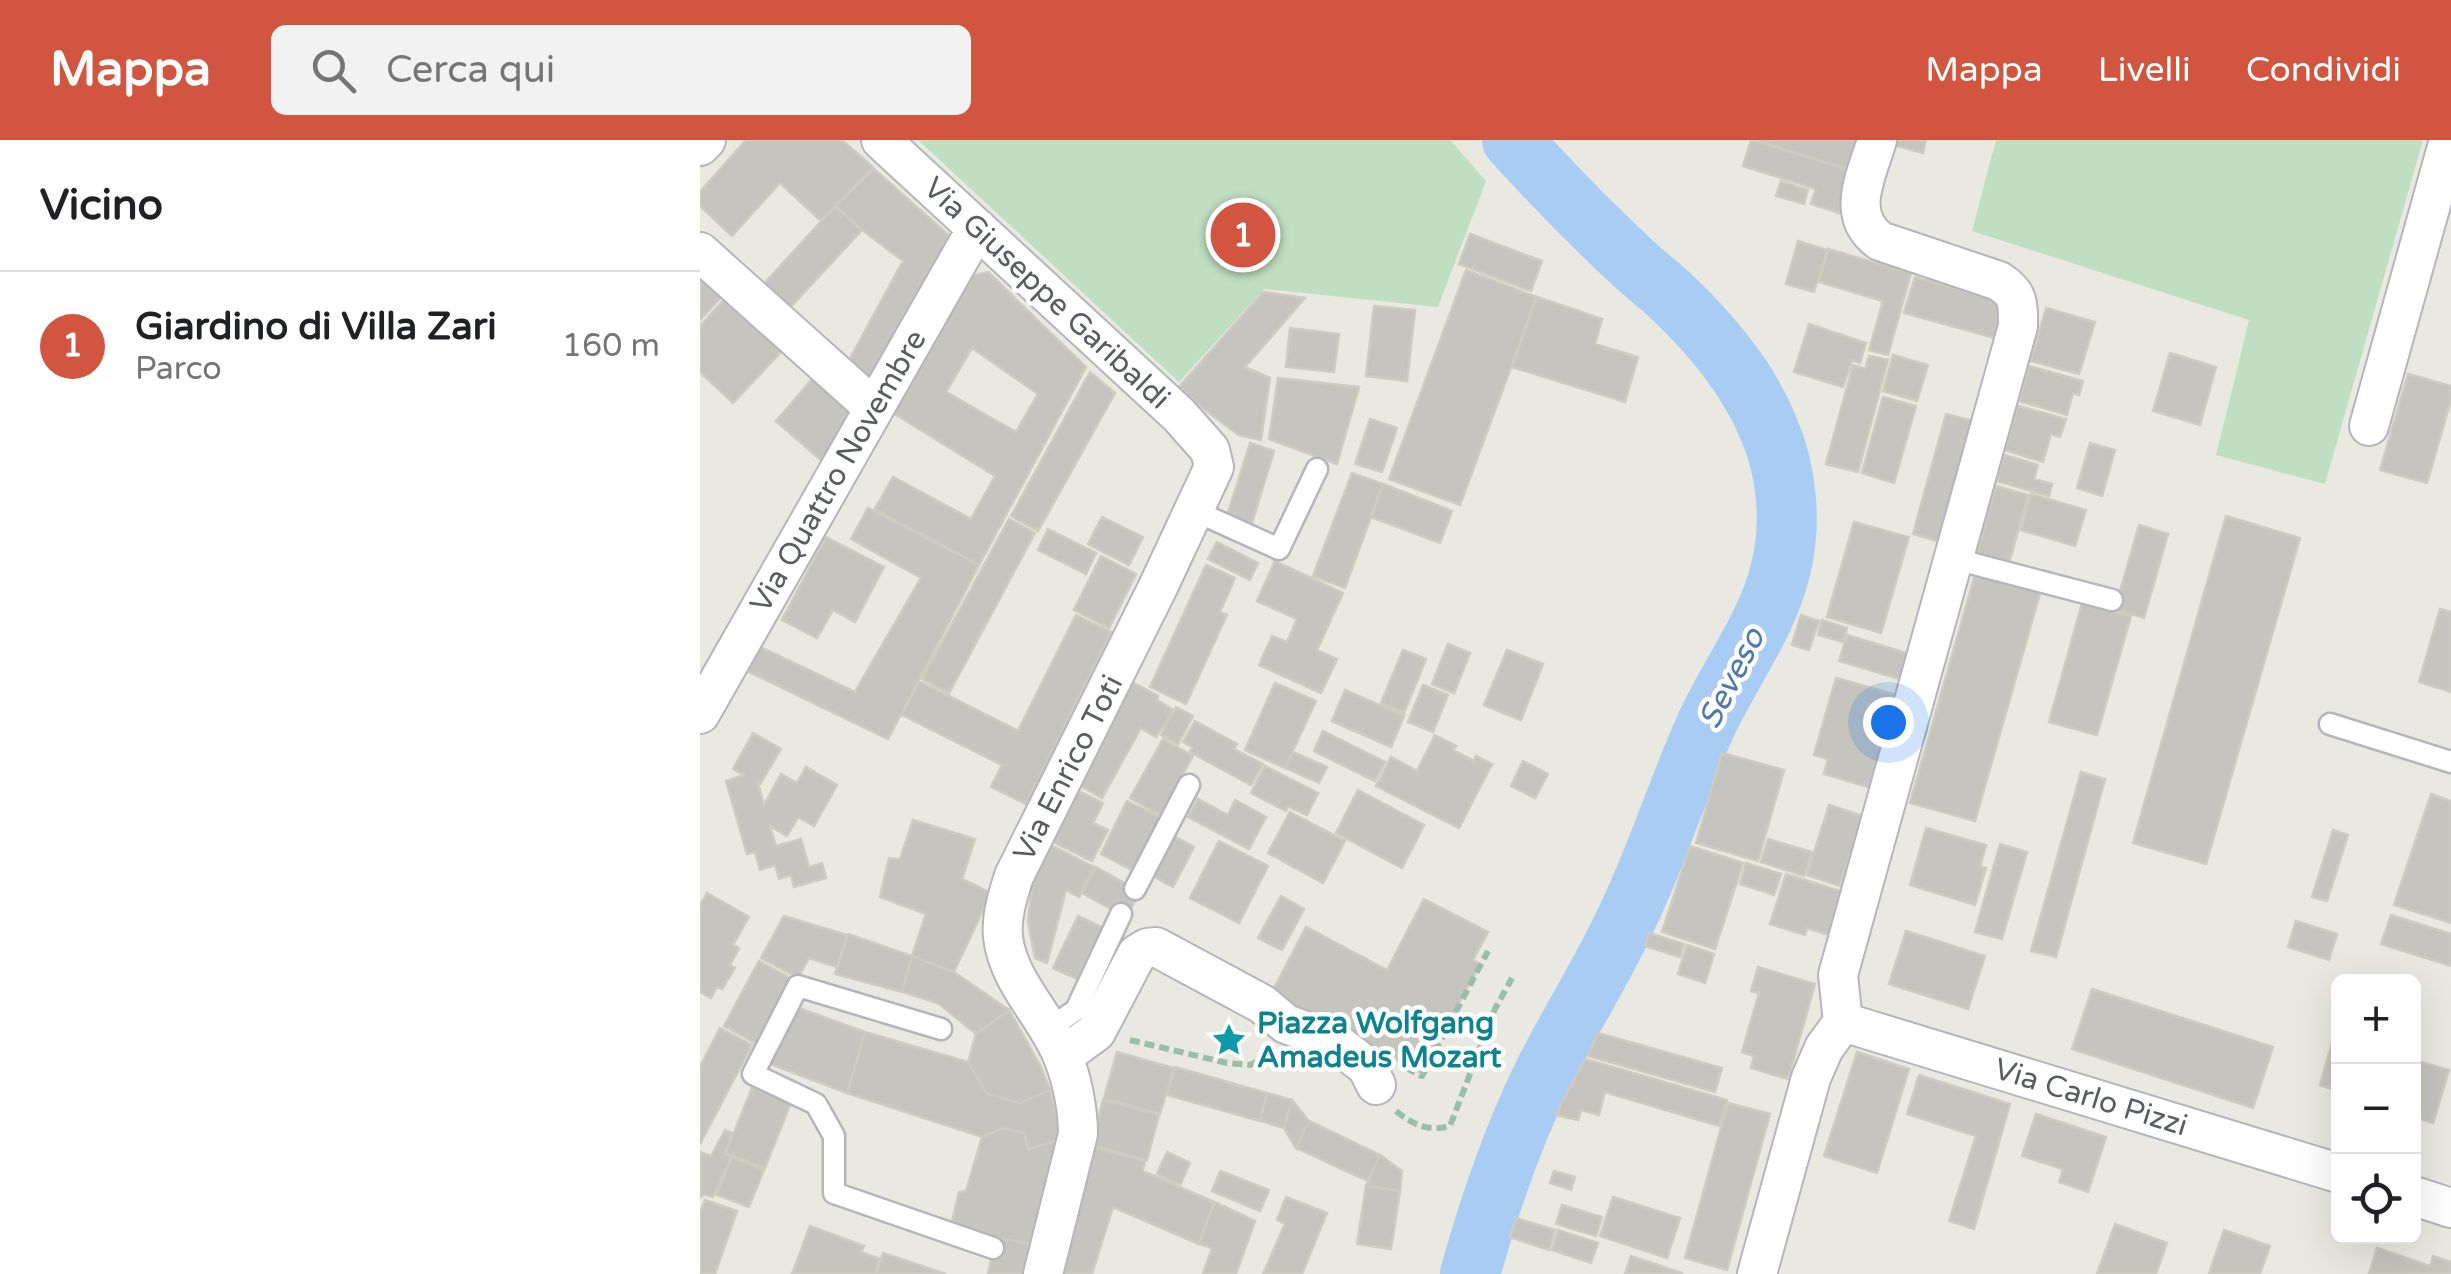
<!DOCTYPE html>
<html lang="it">
<meta charset="utf-8">
<style>
:root{--surface:#fff;--page:#f2f2f2;--text:#202124;--muted:#757577;--line:#e0e0e0;--accent:#d2563f}
body{margin:0;font-family:"Varela Round",sans-serif;background:var(--page);color:var(--text)}
.controls{position:absolute;right:30px;bottom:30px;display:grid;overflow:hidden;border-radius:15px;box-shadow:0 10px 40px #0002}
.controls button{width:90px;height:90px;display:grid;place-items:center;padding:0;border:0;border-bottom:2px solid var(--line);background:var(--surface);color:var(--text);font:50px sans-serif}
.you{position:absolute;left:1188px;top:582px;width:35px;height:35px;margin:-25px;border:8px solid #fff;border-radius:50%;background:#1a73e8;box-shadow:0 0 0 15px #1a73e833}
.badge{display:grid;place-items:center;width:65px;height:65px;border-radius:50%;background:var(--accent);color:#fff;font-size:32px;font-weight:700}
.pin{position:absolute;translate:-50% -50%;border:5px solid #fff;box-shadow:0 2px 10px #0006}
.list{margin:0;padding:0;list-style:none}
h2{display:flex;justify-content:space-between;align-items:center;height:130px;margin:0;padding:0 40px;font-size:42px}
h2 small{font-size:32px;font-weight:400;color:var(--muted)}
.list li{display:grid;grid-template-columns:65px 1fr auto;gap:30px;align-items:center;box-sizing:border-box;height:150px;padding:0 40px;border-top:2px solid var(--line)}
.list b{display:block;font-size:38px;white-space:nowrap}
.list p{margin:0;font-size:32px;white-space:nowrap;color:var(--muted)}
.list em{font-size:32px;font-style:normal;color:var(--muted)}
.icon{flex:none;width:55px;height:55px;fill:none;stroke:currentColor;stroke-width:2;stroke-linecap:round;stroke-linejoin:round}
.map{position:relative;flex:none;width:1751px;height:1134px;overflow:hidden}
header{display:flex;align-items:center;gap:60px;box-sizing:border-box;height:140px;padding:0 50px;background:var(--accent);color:#fff}
header strong{font-size:48px}
nav{display:flex;gap:55px;margin-inline-start:auto;font-size:35px}
.search{width:700px;height:90px;background:var(--page);display:flex;align-items:center;gap:25px;box-sizing:border-box;padding:0 35px;border-radius:15px;color:var(--muted);font-size:38px}
main{display:flex}
aside{flex:1;background:var(--surface)}
.map>svg:first-child{display:block}
</style>
<header>
<strong>Mappa</strong>
<div class="search"><svg class="icon" aria-label="search" viewBox="0 0 24 24"><circle cx="10" cy="10" r="6"/><path d="M15 15l6 6"/></svg>Cerca qui</div>
<nav><a>Mappa</a><a>Livelli</a><a>Condividi</a></nav>
</header>
<main>
<aside>
<h2>Vicino<small></small></h2>
<ul class="list">
<li><span class="badge">1</span><div><b>Giardino di Villa Zari</b><p>Parco</p></div><em>160 m</em></li>
</ul>
</aside>
<div class="map">
<svg width="1751" height="1134" viewBox="0 0 1751 1134">
<rect width="100%" height="100%" fill="#eae9e1"/>
<!-- green -->
<path fill="#c0dfc2" d="M218 0H750L786 41 738 167 564 149 479 242Z
M1296 0H1723L1625 344 1516 315 1549 180 1272 91Z"/>
<g fill="none" stroke-linecap="round" stroke-linejoin="round">
<!-- river -->
<path stroke="#a8ccf3" stroke-width="60" d="M770 1134C789 1066 812 998 843 935 868 885 898 838 922 788 955 722 976 652 1006 585 1030 533 1068 484 1081 428 1092 382 1087 330 1068 287 1049 240 1011 194 974 159 962 147 947 136 934 124 892 85 851 43 812 0"/>
</g>
<!-- building -->
<path fill="#c6c4be" stroke="#cecbc0" stroke-width="2.5" fill-rule="evenodd" d="M46 0H142L173 27 121 81 80 43 32 96 0 66V52Z
M1051 0 1153 31 1139 73 1111 64 1116 49 1043 26Z
M1056 0H1163L1153 31Z
M1195 0H1226L1223 13 1194 5Z
M174 29 253 99 172 244 147 224 203 121 162 90 135 66Z
M1081 41 1108 50 1104 64 1076 56Z
M135 66 162 90 88 170 62 146Z
M770 94 842 121 831 151 759 124Z
M1098 101 1127 110 1114 152 1086 144Z
M1128 109 1211 133 1188 215 1169 210 1183 161 1119 142Z
M0 130 25 153 0 180Z
M766 130 837 157 760 365 689 339Z
M288 132 386 227 279 425 175 369 193 337 271 379 295 336 190 271 274 135ZM272 208 338 254 316 292 246 252Z
M1215 137 1296 160 1308 179 1302 200 1204 173Z
M563 152 605 158 545 227 570 238 561 300 539 295 505 270 479 247Z
M26 157 83 210 33 263 0 232V186Z
M837 157 902 179 895 204 938 217 925 262 812 227Z
M674 166 715 170 707 241 666 236Z
M1346 168 1395 182 1379 234 1331 221Z
M1109 184 1166 203 1160 223 1152 220 1143 247 1094 232Z
M590 188 639 194 634 232 586 227Z
M1470 213 1516 227 1500 285 1453 271Z
M1193 215 1228 225 1217 261 1183 251Z
M1169 216 1188 220 1158 332 1126 324 1153 225 1165 229Z
M1329 226 1383 241 1379 255 1373 253 1367 275 1319 261Z
M390 232 415 253 338 391 311 376Z
M1708 234 1751 246V260L1727 343 1680 330Z
M113 238 151 271 122 321 76 281Z
M578 238 659 247 637 324 569 299Z
M1183 257 1216 266 1194 343 1162 333Z
M1318 266 1366 279 1360 297 1351 294 1343 322 1305 310Z
M1246 274 1277 282 1244 403 1213 394Z
M670 279 697 288 682 332 655 324Z
M550 303 574 311 552 383 527 376Z
M1390 303 1415 310 1402 356 1377 348Z
M1304 315 1338 325 1334 339 1352 344 1349 356 1297 341Z
M652 333 683 344 645 448 613 436Z
M683 344 752 371 740 403 671 377Z
M1296 346 1328 355 1308 427 1276 417Z
M1331 354 1386 370 1375 406 1321 390Z
M168 368 279 425 188 599 45 530 58 506 155 552 221 438 151 399Z
M1526 376 1600 398 1506 724 1433 703Z
M402 377 443 397 429 425 388 404Z
M309 379 335 393 249 553 222 539Z
M1154 382 1209 397 1181 493 1127 477Z
M1439 385 1468 394 1444 478 1415 469Z
M348 389 396 413 386 434 338 410Z
M126 397 184 427 155 482 133 470 117 498 82 480Z
M517 402 558 423 550 440 508 419Z
M401 416 436 434 409 488 374 470Z
M575 421 643 453 617 510 637 519 621 553 559 525 572 496 587 502 597 479 557 461Z
M506 425 535 438 520 472 527 475 486 564 450 547Z
M1276 431 1341 450 1275 681 1210 663Z
M1382 463 1431 476 1397 595 1349 582Z
M1740 469 1751 472V552L1719 542Z
M376 475 411 492 326 664 291 647 302 625 202 575 219 541 318 591Z
M1101 475 1119 481 1109 510 1092 505Z
M1122 480 1147 488 1143 502 1118 495Z
M1147 495 1210 514 1203 540 1139 521Z
M748 504 770 513 754 553 732 544Z
M703 510 726 519 704 573 681 563Z
M807 510 843 524 821 580 784 565Z
M1136 538 1201 556 1175 649 1124 634 1128 619 1114 615Z
M432 542 458 556 457 560 473 570 456 597 441 588 402 658 376 643Z
M575 543 616 561 585 628 545 610Z
M723 545 748 555 733 592 708 582Z
M645 550 704 576 691 607 632 581Z
M476 567 493 576 478 604 461 595Z
M495 581 537 604 534 609 563 624 551 645 490 612 492 607 483 602Z
M623 591 685 622 675 641 614 611Z
M53 593 81 609 60 644 58 643 64 665 81 634 97 643 106 627 137 645 114 686 98 677 87 696 70 686 76 706 101 699 109 727 122 723 126 738 94 747 91 735 79 739 75 725 60 730 55 712 47 714 26 641 44 635 33 629Z
M735 595 756 606 753 610 774 621 776 616 792 624 759 688 676 646 691 617 717 631Z
M463 599 493 616 460 675 430 658Z
M593 612 627 627 619 643 585 628Z
M1022 613 1084 630 1058 721 996 703Z
M823 621 848 634 835 658 811 646Z
M565 626 618 653 607 675 588 666 586 671 551 653Z
M1381 632 1405 639 1356 817 1331 811Z
M374 649 403 663 393 683 408 690 392 721 349 700Z
M658 650 724 685 702 728 636 693Z
M1731 654 1751 661V783L1694 765Z
M498 659 528 675 535 660 566 677 549 709 488 677Z
M427 661 460 677 434 731 401 714Z
M1129 665 1163 676 1140 746 1107 735Z
M590 672 645 701 623 743 568 713Z
M213 680 275 699 262 739 291 753 254 832 212 816 226 774 180 757 189 718 200 719Z
M1226 688 1286 705 1280 727 1286 728 1275 765 1210 745Z
M1633 690 1648 695 1627 761 1612 757Z
M472 695 494 707 473 747 451 735Z
M1068 699 1112 712 1104 736 1061 722Z
M519 701 568 726 539 783 490 758Z
M347 703 394 727 379 757 366 750 347 823 335 818 328 782 333 734Z
M1300 704 1327 712 1302 799 1275 792Z
M990 706 1043 723 1015 809 962 792Z
M1046 723 1081 734 1074 755 1040 744Z
M396 727 440 752 426 777 382 753Z
M1086 734 1143 752 1129 795 1107 788 1105 795 1070 784Z
M7 753 49 777 33 805 39 808 30 825 35 828 22 849 17 847 11 858 0 852V766Z
M581 756 604 769 582 810 558 798Z
M724 759 788 792 773 820 780 824 721 933 571 854 606 787 687 830Z
M1691 775 1751 794V826L1681 804Z
M84 776 147 795 137 827 109 818 98 838 61 818Z
M378 776 402 787 377 839 353 828Z
M1596 781 1637 794 1629 820 1588 807Z
M1206 791 1285 816 1268 869 1189 844Z
M949 793 984 804 980 817 945 806Z
M148 794 212 816 202 852 135 834Z
M987 805 1014 814 1005 843 978 834Z
M212 816 254 832 309 870 276 894 238 863 202 852Z
M59 821 92 839 57 904 24 886Z
M1058 827 1115 844 1088 939 1051 928 1054 916 1042 912 1059 853 1051 851Z
M1392 849 1573 907 1553 968 1372 909Z
M96 867 165 892 147 953 68 923Z
M309 870 341 927 350 950 320 963 286 953 268 922 276 894Z
M20 888 52 905 0 1004V927Z
M165 892 268 922 286 953 320 963 350 950 363 999 328 1009 324 993 303 988 282 997 147 953Z
M1635 892 1638 893V951L1620 945Z
M898 893 1022 928 1015 952 888 916Z
M417 912 474 928 460 974 404 958Z
M1157 912 1209 929 1177 1033 1124 1016Z
M885 919 1027 960 1019 986 905 952 899 975 881 970 878 980 856 975Z
M1718 921 1749 930 1733 983 1714 977V935Z
M475 927 567 953 560 981 467 955Z
M1219 935 1310 964 1274 1089 1249 1081 1276 996 1207 974Z
M53 945 92 960 65 1028 26 1013Z
M567 953 592 960 584 988 560 981Z
M403 960 459 975 447 1020 392 1005Z
M592 960 609 981 596 1008 584 988Z
M1028 963 1070 974 1027 1130 985 1118Z
M1336 974 1406 997 1388 1052 1359 1042 1363 1029 1322 1016Z
M609 981 680 1015 668 1041 596 1008Z
M303 988 324 993 328 1009 363 999 335 1105 296 1097 252 1082 259 1052 266 1051 282 997Z
M25 990 32 993 25 1014 31 1017 13 1057 3 1054 1 1058 0 1012 11 1016Z
M390 1006 445 1021 443 1031 514 1062 499 1104 413 1067 392 1134H352Z
M467 1012 490 1023 480 1045 457 1034Z
M680 1015 702 1031 700 1051 666 1046Z
M32 1017 64 1030 49 1067 17 1055Z
M520 1031 569 1050 560 1071 512 1051Z
M854 1031 875 1037 871 1050 850 1043Z
M666 1046 700 1051 691 1109 657 1104Z
M586 1057 627 1073 602 1134H563L585 1084 577 1080Z
M913 1057 980 1078 967 1118 900 1096Z
M5 1060 37 1071 15 1134H0V1073Z
M514 1062 555 1081 536 1134H503L512 1108 499 1104Z
M862 1065 902 1077 896 1096 856 1084Z
M816 1078 855 1090 849 1110 810 1097Z
M1415 1084 1467 1103 1456 1134H1397Z
M110 1086 164 1106 161 1112 180 1119 175 1134H92Z
M858 1090 898 1103 891 1123 852 1110Z
M1524 1090 1570 1106 1560 1134H1509Z
M296 1097 335 1105 329 1134H288Z
M1677 1108 1730 1126 1733 1116 1751 1122V1134H1669Z
M183 1113 246 1134H176Z
M931 1116 982 1133V1134H925Z"/>
<g fill="none" stroke-linecap="round" stroke-linejoin="round">
<!-- lane casing -->
<g stroke="#b3b6ba" stroke-width="25">
<path id="lane" d="M495 371 579 409 617 329
M1255 419 1412 460
M1630 584 1751 622
M435 749 489 645
M241 889 98 846 53 934 116 964 134 996V1053L293 1108
M348 889 376 870 421 774"/>
</g>
<!-- street casing -->
<g stroke="#b3b6ba" stroke-width="42">
<path id="street" d="M181 0 479 275 510 310 514 327 458 447 314 736C308 755 301 776 303 797 308 842 347 876 363 917 372 939 378 969 378 994L343 1134
M0 6 6 0
M0 112 174 268
M1669 286 1749 0
M0 574 277 88
M1143 882 1638 1033
M363 916 396 892 437 814 447 808 456 807 562 864 586 884 635 902 667 927 676 945
M1714 1056 1751 1068
M1057 1134 1111 938 1124 908 1143 882 1138 835 1318 186C1318 163 1319 154 1299 141L1180 101C1144 75 1167 35 1177 0"/>
</g>
<!-- path -->
<path stroke="#9abfa7" stroke-width="6" stroke-dasharray="10 5" stroke-linecap="butt" d="M430 900 527 923 550 925 572 914
M706 928 722 936 788 811
M696 971C713 985 729 992 750 986L795 869 812 838"/>
<!-- lane -->
<use href="#lane" stroke="#fff" stroke-width="20"/>
<!-- street -->
<use href="#street" stroke="#fff" stroke-width="38"/>
</g>
<!-- icons -->
<defs>
<g id="sight-bare" transform="scale(2.7)"><path d="M0-6L1.8-2.2L6-1.7L2.9 1.2L3.7 5.4L0 3.3L-3.7 5.4L-2.9 1.2L-6-1.7L-1.8-2.2Z" fill="#0f9aa8" stroke="#fff" stroke-width="2.5" paint-order="stroke"/></g>
</defs>
<g fill-rule="evenodd">
<use href="#sight-bare" x="529" y="900"/>
</g>
<g text-anchor="middle" stroke-width="9" stroke-linejoin="round" paint-order="stroke">
<!-- street labels -->
<g font-size="30" fill="#595c60" stroke="#fff">
<text transform="translate(347 153) rotate(43)" y="10">Via Giuseppe Garibaldi</text>
<text transform="translate(138 331) rotate(-60)" y="10">Via Quattro Novembre</text>
<text transform="translate(368 628) rotate(-63)" y="10">Via Enrico Toti</text>
<text transform="translate(1391 957) rotate(17)" y="10">Via Carlo Pizzi</text>
</g>
<!-- culture labels -->
<g font-size="30" font-weight="bold" fill="#0d838f" stroke="#fff" text-anchor="start">
<text x="557" y="893">Piazza Wolfgang<tspan x="557" dy="34">Amadeus Mozart</tspan></text>
</g>
<!-- water labels -->
<g font-size="32" font-style="italic" fill="#4f78b2" stroke="#fff">
<text transform="translate(1031 538) rotate(-63)" y="11">Seveso</text>
</g>
</g>
</svg>
<div class="controls">
<button>+</button>
<button>−</button>
<button><svg class="icon" aria-label="locate" viewBox="0 0 24 24"><circle cx="12" cy="12" r="6"/><path d="M12 2v4M12 18v4M2 12h4M18 12h4"/></svg></button>
</div>
<div class="you"></div>
<div class="pin badge" style="left:543px;top:95px">1</div>
</div>
</main>
